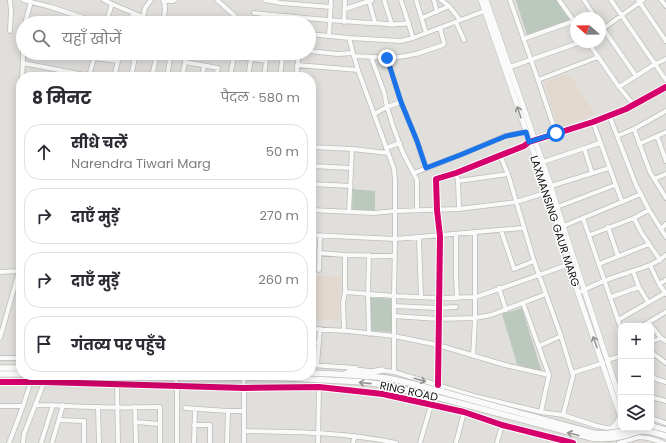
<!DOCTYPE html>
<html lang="hi">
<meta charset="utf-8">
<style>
:root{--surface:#fff;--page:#f7f7f7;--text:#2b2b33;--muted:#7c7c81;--line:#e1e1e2}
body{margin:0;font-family:Poppins,"Noto Sans Devanagari",sans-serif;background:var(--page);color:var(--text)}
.controls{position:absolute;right:12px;bottom:12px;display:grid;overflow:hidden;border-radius:8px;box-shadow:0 2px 10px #0003}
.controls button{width:36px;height:36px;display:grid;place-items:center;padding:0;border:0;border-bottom:1px solid var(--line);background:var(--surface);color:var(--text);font:20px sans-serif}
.compass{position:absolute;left:570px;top:12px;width:36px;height:36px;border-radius:50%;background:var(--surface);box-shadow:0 2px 10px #0003;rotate:290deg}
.stop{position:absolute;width:12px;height:12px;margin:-9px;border:3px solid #1a73e8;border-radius:50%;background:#fff}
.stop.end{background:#1a73e8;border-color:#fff;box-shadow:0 1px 4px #0008}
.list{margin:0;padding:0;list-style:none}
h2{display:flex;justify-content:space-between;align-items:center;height:52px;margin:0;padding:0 16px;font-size:17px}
h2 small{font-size:13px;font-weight:400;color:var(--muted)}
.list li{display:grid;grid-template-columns:26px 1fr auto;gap:12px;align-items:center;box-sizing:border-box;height:56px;margin:0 8px 8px;padding:0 8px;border:1px solid var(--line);border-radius:16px}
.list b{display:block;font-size:15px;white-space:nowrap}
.list p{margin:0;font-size:13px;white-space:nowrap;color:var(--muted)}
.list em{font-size:13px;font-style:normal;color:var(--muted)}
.icon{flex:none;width:22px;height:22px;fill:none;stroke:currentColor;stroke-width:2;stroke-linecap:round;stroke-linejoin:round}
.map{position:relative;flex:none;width:666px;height:443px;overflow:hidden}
.search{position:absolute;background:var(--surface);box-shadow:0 2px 10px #0003;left:16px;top:16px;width:300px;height:44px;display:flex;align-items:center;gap:10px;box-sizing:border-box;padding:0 14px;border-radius:22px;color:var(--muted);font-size:15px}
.panel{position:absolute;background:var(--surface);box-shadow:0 2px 10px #0003;left:16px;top:72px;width:300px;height:308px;border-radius:16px}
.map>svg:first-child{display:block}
</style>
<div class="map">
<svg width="666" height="443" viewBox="0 0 666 443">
<rect width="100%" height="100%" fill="#e1dfdc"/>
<!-- education -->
<path fill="#e3d8ce" d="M566 74 573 79 595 114 559 128 544 83Z
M311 275 341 277 339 320 311 319Z"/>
<!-- green -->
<path fill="#bac8be" d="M517 0H559L571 20 528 38 516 1Z
M353 189 375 191V210H352Z
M370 297 391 299 393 332 371 331Z
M522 308 542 373 517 364 502 314Z"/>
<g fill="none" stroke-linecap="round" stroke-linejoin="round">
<!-- minor casing -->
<g stroke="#bebdba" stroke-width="5.5">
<path id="minor" d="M23 0 51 7 99 23
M104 0 112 4 143 17
M217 0 235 16 238 23
M265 0 281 3 331 7
M384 0 392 25
M401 0 413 38
M416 0 426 33
M434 0 437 12
M441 0 449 6 460 20
M510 0 538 80 598 57
M559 0 576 24
M584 0 596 18
M611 0 666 80
M638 0 666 41
M661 0 666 6
M165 1H173L175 0
M369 1 375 23
M345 9 372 0
M254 13C293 17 332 21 372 23 385 23 396 26 409 23
M422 18 449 6
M344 22 345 0
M456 22 464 40
M25 23 31 2
M106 23 112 4
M129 23 133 14
M142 23 145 8 151 0
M163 23C164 15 167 7 163 0
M600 24 636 76
M10 31 11 11 10 0
M600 31 643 0
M309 34 349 38 401 41 413 38 487 10
M329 36 331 0
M349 38 353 53 358 70 394 169 395 181V239L394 296V372
M523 39 574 21
M588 42 619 87 634 105
M23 51V63L95 77
M309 51 338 54 353 53
M129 53 134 61
M214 53 266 61
M354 56 393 58 416 54 443 45 444 43 440 28
M371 57 384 92 387 107 394 129 403 153 417 180V210
M94 58 118 61
M387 58 401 102 417 141 426 168
M185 62 218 68 216 77
M297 65 358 70
M510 67 581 42
M89 76 94 58V53
M22 77 23 63
M114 77 120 53
M131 77 136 53
M152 77 157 53
M167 77 171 53
M182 77 187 53
M202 77 204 66
M230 77 234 56
M248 77 251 59
M264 77 267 53
M280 77 283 53
M296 77 299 53
M538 80 556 133
M619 87 655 64 666 59
M374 114 387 107 401 102
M609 115 636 185 649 210 666 237
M593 122 622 202
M634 129 650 172 666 198
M617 136 634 129 666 111
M657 136 666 161
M639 144 666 132
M311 147 352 149 388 153
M386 148 400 143
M584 148 592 173
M500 155 508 174 534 261 561 336 573 376 563 415
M543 162 600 143
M311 166 351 168
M414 173 460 155 505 136 526 132
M456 173 458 181 459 209
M654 179 666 174
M458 181 508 174
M311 184 351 186
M551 186 609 168
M557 207 615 185
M311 210 374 213 395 211 459 209 516 202 548 192
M349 212 352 149
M583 218 621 329
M634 218 641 232 660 260
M561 227 641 194
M608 227 618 256
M661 229 666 224
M501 230 514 269 534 261
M456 234V276L457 298
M311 235 395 239 523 228
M590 235 634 218 649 210
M419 238 421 297
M319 253 345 255 395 256
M369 255 368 294 369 334
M599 264 649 244
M650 265 659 284 666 294
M319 270 320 235
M633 271 639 287 648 302
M0 272 19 271
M659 284 666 280
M499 288 506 310
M345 292 394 296 439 298 476 297 570 264
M578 293C593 285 610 278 627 273 641 268 655 265 666 255
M611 297 639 287
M523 303 549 375 541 412
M394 306 438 308 456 307
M394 316 438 319 475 318 491 315 546 294
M618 320 665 293
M649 323 661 338 666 341
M642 326 666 312
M311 329 348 331 394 336 438 345 505 365 549 375
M344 330 343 303 345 292V255
M0 338 21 264
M311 342 319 343
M651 342 661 338
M539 346 561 336
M651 352 666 363
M473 356 475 318V233
M0 358H21
M607 360 621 356
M311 365 356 368
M317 365 320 329
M379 370 394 372 474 396 541 412 563 415 597 426 611 429H614L621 426
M572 373 603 363
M243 375 244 388V443
M175 376 177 386V443
M651 376 656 379 666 382
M0 382H44L244 388 319 387 383 394 464 412 502 425 573 443
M438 385 440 236 437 210 436 179 456 173 524 146 529 142 593 122 626 109 666 87
M651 397 666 401
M35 405C56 405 77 407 97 407 118 408 139 407 160 407V443
M0 406H23
M98 407 99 443
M135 407 136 443
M185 408 228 411H244
M651 418 666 423
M59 420 84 421V443
M136 422 160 424
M194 425H210V443
M244 431C295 432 346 432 396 443
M9 443 23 406 33 375
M23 443 24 434 47 375
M41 443 53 405
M52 443 63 405
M118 443 117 384 126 375
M194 443 195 409
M227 443 228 411
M318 443 319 387
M353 443 355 436
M420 443 431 405
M456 443 464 412
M497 443 502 425
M619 443 639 437 648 438 664 443"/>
</g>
<!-- major casing -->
<g stroke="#bebdba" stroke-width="6">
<path id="major" d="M481 0 531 145 548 192 578 293 621 418
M486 0 551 186 557 207 621 402
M611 429 616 424 621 416"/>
</g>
<!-- highway casing -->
<g stroke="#bebdba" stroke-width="7">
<path id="highway" d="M0 368H21
M311 373C336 374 361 375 386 378 405 381 424 387 443 392
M0 374H21
M345 374 353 370 372 372 382 370
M121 375 289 378 364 382 385 385 444 399
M416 392 421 403
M651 426 666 430"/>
</g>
<!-- minor -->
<use href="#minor" stroke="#fafafa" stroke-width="4"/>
<!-- major -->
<use href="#major" stroke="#fafafa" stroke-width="5"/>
<!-- highway -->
<use href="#highway" stroke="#fafafa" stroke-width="5.5"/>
<!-- highway-bridge casing -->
<g stroke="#bebdba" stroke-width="7" stroke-linecap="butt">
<path id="highway-bridge" d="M443 392 593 433C607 435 619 432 633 428
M444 399 592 438C602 439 612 439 623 436 629 435 635 432 641 431 650 430 658 434 666 436"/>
</g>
<!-- highway-bridge -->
<use href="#highway-bridge" stroke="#fafafa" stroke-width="5.5"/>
<!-- cycleway casing -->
<g stroke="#fff" stroke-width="8">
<path id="cycleway" d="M0 382H44L244 388 319 387 383 394 464 412 502 425 573 443
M438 385 440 236 437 210 436 179 456 173 524 146 529 142 593 122 626 109 666 87"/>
</g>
<!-- cycleway -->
<use href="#cycleway" stroke="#d6006c" stroke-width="6"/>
</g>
<!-- one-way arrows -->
<defs><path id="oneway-shaft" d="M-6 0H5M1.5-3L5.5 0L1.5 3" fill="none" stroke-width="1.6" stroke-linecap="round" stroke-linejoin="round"/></defs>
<g stroke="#929291">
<use href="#oneway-shaft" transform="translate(519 112) rotate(-108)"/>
<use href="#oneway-shaft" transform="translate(595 342) rotate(-109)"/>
<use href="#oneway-shaft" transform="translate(420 380) rotate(16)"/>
<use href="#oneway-shaft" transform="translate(365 383) rotate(-174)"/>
<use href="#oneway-shaft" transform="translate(573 434) rotate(-166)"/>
</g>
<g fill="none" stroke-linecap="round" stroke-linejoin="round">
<!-- route -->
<path stroke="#1a73e8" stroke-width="5" d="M387 58 401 102 417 141 426 168 460 155 506 136 526 132 529 142 556 133"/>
</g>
<g text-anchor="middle" stroke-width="3" stroke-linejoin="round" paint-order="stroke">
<!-- street labels -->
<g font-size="11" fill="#131311" stroke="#fff">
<text transform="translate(555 221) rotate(72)" y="4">LAXMANSING GAUR MARG</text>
<text transform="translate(409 391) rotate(12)" y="4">RING ROAD</text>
</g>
</g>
</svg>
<div class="controls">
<button>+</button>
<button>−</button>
<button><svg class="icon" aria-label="layers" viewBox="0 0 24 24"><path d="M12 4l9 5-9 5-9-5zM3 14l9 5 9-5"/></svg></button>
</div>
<svg class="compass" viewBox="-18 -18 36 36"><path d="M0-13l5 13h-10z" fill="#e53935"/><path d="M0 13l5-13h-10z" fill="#7c7c81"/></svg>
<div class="stop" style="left:556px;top:133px"></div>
<div class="stop end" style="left:387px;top:58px"></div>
<div class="search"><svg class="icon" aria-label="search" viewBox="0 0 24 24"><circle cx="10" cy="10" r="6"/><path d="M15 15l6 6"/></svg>यहाँ खोजें</div>
<section class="panel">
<h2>8 मिनट<small>पैदल · 580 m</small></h2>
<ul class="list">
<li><svg class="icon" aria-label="ahead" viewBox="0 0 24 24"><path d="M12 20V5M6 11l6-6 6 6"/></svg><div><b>सीधे चलें</b><p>Narendra Tiwari Marg</p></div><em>50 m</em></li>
<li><svg class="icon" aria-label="right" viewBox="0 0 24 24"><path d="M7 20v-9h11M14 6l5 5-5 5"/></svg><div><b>दाएँ मुड़ें</b></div><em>270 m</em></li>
<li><svg class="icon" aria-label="right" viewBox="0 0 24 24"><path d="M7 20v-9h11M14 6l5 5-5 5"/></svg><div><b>दाएँ मुड़ें</b></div><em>260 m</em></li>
<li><svg class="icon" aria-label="arrive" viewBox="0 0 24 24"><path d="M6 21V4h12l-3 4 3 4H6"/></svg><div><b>गंतव्य पर पहुँचे</b></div></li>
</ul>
</section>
</div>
